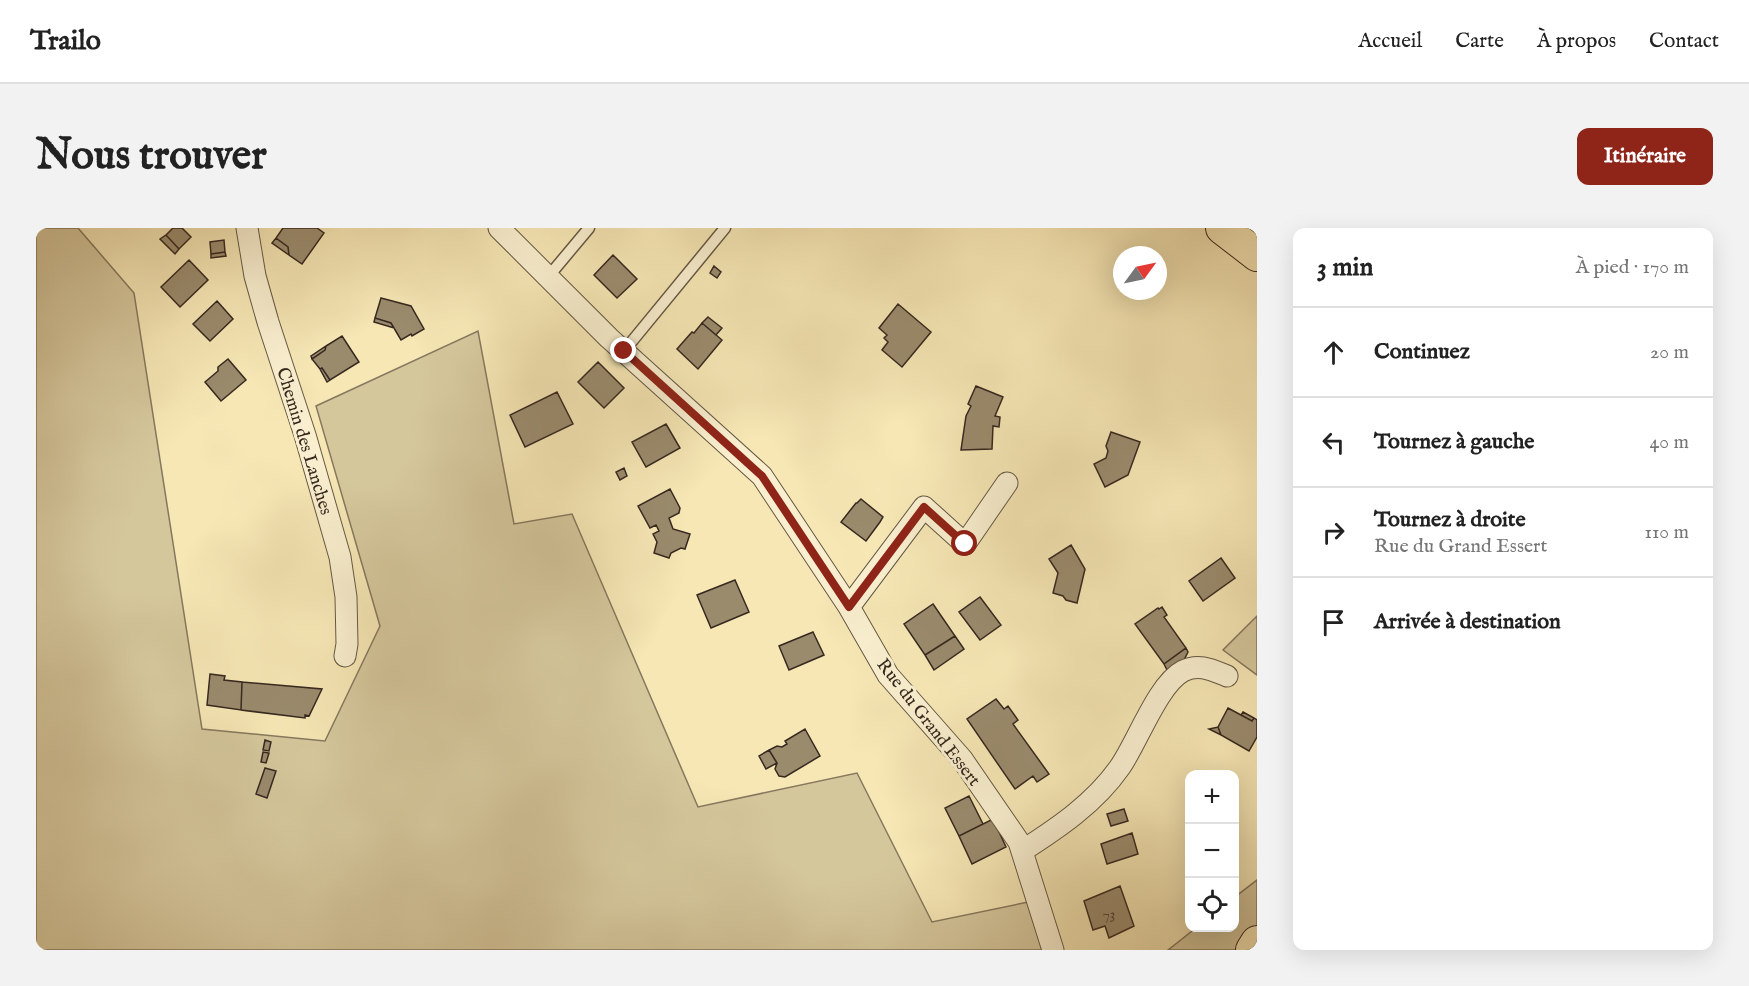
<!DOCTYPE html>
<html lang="fr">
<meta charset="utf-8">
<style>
:root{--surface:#fff;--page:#f2f2f2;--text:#222;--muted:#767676;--line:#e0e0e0;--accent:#8f2418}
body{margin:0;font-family:"IM FELL English",serif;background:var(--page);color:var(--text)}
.controls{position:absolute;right:18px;bottom:18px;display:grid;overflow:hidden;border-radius:12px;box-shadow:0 6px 24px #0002}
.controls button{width:54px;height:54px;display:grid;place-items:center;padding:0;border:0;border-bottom:2px solid var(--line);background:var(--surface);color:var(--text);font:30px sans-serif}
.compass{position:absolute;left:1077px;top:18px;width:54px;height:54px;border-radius:50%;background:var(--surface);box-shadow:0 6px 24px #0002;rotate:57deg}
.stop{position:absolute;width:18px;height:18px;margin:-14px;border:4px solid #8f2418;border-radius:50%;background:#fff}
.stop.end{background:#8f2418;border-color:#fff;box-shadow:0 2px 6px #0008}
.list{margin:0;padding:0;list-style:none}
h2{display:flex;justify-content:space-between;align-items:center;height:78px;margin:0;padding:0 24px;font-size:26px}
h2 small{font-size:20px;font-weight:400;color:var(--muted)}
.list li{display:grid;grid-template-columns:39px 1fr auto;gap:18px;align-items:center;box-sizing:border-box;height:90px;padding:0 24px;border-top:2px solid var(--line)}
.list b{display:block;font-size:22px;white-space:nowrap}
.list p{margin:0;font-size:20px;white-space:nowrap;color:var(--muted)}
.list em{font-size:20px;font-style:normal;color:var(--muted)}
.icon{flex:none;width:33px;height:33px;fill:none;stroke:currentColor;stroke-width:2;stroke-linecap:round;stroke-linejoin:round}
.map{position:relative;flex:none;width:1221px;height:722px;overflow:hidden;border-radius:12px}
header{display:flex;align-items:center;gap:36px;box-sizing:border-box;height:84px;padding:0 30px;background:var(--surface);border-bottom:2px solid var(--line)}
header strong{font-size:28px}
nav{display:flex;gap:33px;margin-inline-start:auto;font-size:21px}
.intro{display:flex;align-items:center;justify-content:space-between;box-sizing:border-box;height:144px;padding:0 36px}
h1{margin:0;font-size:42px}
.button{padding:15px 27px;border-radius:12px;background:var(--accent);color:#fff;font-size:21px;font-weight:700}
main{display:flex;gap:36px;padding:0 36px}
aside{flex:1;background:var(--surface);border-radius:12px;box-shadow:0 6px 24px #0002}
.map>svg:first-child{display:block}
</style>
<header>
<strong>Trailo</strong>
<nav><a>Accueil</a><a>Carte</a><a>À propos</a><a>Contact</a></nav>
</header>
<div class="intro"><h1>Nous trouver</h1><a class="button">Itinéraire</a></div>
<main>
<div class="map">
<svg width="1221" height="722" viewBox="0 0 1221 722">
<rect width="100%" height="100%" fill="#f6e7b5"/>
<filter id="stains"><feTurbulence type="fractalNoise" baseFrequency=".00333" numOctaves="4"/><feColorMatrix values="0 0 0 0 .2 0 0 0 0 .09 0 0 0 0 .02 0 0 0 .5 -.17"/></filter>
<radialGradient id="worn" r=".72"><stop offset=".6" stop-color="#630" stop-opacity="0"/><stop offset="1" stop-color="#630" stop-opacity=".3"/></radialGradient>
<!-- green -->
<path fill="#d5c79c" stroke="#86785e" stroke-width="1.5" d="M0 0H42L98 65 166 501 289 513 344 398 280 178 442 103 478 296 536 286 662 579 821 545 896 694 1002 672 1013 722H0Z
M1221 388V447L1187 422Z
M1221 652V722H1132L1160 700H1198L1199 669Z"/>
<!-- building -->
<path fill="#9a8b6d" stroke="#36281f" stroke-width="1.5" d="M137 0H146L155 9 143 21 130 7Z
M247 0H281L288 5 266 36 253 27 252 19 240 10Z
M130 7 143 21 139 26 124 11Z
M240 10 252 19 253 27 236 15Z
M188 12 189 24 175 26 174 14Z
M189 24 190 28 175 30V26Z
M577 27 601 51 581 70 558 47Z
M153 32 172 52 144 79 125 59Z
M678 38 685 44 681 50 674 45Z
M345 70 375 78 388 101 376 108 375 106 365 112 355 95 339 90Z
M181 73 197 91 174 113 157 96Z
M862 76 895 104 866 139 846 122 852 114 848 110 851 107 843 100Z
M672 89 686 100 680 107 666 95Z
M339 90 355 95 358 100 338 94Z
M666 95 686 112 662 141 641 121 656 104 658 105Z
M306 108 323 134 294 152 286 140 284 141 276 131 289 122 290 118Z
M290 118 289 122 276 131 275 128Z
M192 131 210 152 185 173 169 154 182 143V139Z
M562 134 588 160 568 180 542 154Z
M286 140 294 152 291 154 284 141Z
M940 158 967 169 959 188 964 189 963 199 957 198 956 221 925 222 930 188 935 178 932 176Z
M521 164 537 196 489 219 474 187Z
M630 196 644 220 610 239 596 214Z
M1075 204 1104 214 1092 247 1069 259 1058 236 1070 230 1072 223 1070 218Z
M588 240 591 248 584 252 580 244Z
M634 261 644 280 643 285 633 290 637 301 654 306 649 321 645 320 635 325 633 330 618 325 621 314 617 306 623 303 620 297 614 300 602 278Z
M825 271 847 289 844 294 830 313 805 294 820 275H821Z
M1035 317 1049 341 1041 375 1030 372 1027 368 1017 365 1022 345 1013 331Z
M1185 330 1199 350 1167 373 1153 353Z
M699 352 713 384 675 400 661 367Z
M944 369 965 397 944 412 923 384Z
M897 376 919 408 889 427 868 396Z
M1126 379 1131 387 1128 389 1150 420 1128 436 1099 396 1122 380 1123 381Z
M777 404 788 427 753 442 743 418Z
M919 408 928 421 898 442 889 427Z
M1150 420 1152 424 1147 434 1132 444 1128 436Z
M174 446 189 448 188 452 206 454 205 482 171 477Z
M206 454 286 461 273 488 269 487V490L205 482Z
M960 471 968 481 972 478 982 492 977 496 1013 546 1001 554 997 548 979 561 931 491Z
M1192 480 1216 493 1218 490 1221 492V509L1213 523 1185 507 1182 499Z
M1207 484 1218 490 1216 493 1205 487Z
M1182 499 1185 507 1173 501Z
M769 501 784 528 749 549 743 548 739 541 741 535 733 522 741 518 746 519 751 516 749 513Z
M229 512 235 514 233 523 227 522Z
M733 522 741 535 730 541 723 528Z
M227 524 233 525 230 535 225 534Z
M229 540 240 543 231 570 220 566Z
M933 568 947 596 923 608 909 580Z
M1088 581 1092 593 1075 598 1071 586Z
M957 591 970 619 936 636 923 608Z
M1096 605 1102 626 1071 636 1065 616Z
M1084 658 1098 698 1073 710 1069 698 1057 702 1048 673Z"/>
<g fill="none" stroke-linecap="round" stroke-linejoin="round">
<!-- lane casing -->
<g stroke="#665844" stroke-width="13">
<path id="lane" d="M512 49 553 0
M588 123 689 0"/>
</g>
<!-- street casing -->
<g stroke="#665844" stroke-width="23">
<path id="street" d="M211 0 219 48 232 94 269 207 304 329 310 369 311 416 309 428
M463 0 573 110 726 248 813 379 852 447 926 531 983 614 1017 722
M813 379 888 279 929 316 971 255
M986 623C1022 600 1059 575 1084 539 1101 515 1122 456 1147 443 1163 435 1176 442 1191 448"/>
</g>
<!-- primary casing -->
<g stroke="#36281f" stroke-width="34">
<path id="primary" d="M1186 0 1221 27
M1216 722 1221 714"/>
</g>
<!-- lane -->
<use href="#lane" stroke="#f9efcf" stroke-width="10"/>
<!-- street -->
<use href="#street" stroke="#f9efcf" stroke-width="21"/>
<!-- primary -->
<use href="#primary" stroke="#f6e7b5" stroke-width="32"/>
</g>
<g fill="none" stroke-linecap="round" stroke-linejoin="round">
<!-- route -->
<path stroke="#8f2418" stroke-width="8" d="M588 123 726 248 813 379 888 279 929 316"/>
</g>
<g text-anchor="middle" stroke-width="6" stroke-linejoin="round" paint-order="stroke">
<!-- number labels -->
<g font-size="15" fill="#4f4132">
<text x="1073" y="691">73</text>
</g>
<!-- street labels -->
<g font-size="18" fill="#36281f" stroke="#f9efcf">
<text transform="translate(269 213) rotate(73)" y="6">Chemin des Lanches</text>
<text transform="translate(893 494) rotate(52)" y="6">Rue du Grand Essert</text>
</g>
</g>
<rect width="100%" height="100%" filter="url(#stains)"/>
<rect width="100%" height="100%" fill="url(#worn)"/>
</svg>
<div class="controls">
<button>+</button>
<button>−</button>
<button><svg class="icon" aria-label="locate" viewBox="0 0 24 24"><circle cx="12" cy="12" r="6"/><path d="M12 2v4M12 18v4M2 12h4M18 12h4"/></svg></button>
</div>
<svg class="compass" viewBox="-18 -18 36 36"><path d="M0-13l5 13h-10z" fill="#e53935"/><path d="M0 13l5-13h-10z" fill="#767676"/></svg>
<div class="stop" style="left:929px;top:316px"></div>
<div class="stop end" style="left:588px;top:123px"></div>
</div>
<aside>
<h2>3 min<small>À pied · 170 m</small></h2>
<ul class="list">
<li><svg class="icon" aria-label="ahead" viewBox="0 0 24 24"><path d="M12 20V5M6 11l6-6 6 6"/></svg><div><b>Continuez</b></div><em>20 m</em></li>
<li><svg class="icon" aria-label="left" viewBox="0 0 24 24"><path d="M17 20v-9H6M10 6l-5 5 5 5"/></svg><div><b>Tournez à gauche</b></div><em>40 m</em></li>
<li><svg class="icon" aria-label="right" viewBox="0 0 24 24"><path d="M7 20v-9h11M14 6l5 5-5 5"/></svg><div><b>Tournez à droite</b><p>Rue du Grand Essert</p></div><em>110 m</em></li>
<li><svg class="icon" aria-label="arrive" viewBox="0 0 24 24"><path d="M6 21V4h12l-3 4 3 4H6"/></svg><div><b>Arrivée à destination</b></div></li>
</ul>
</aside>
</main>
